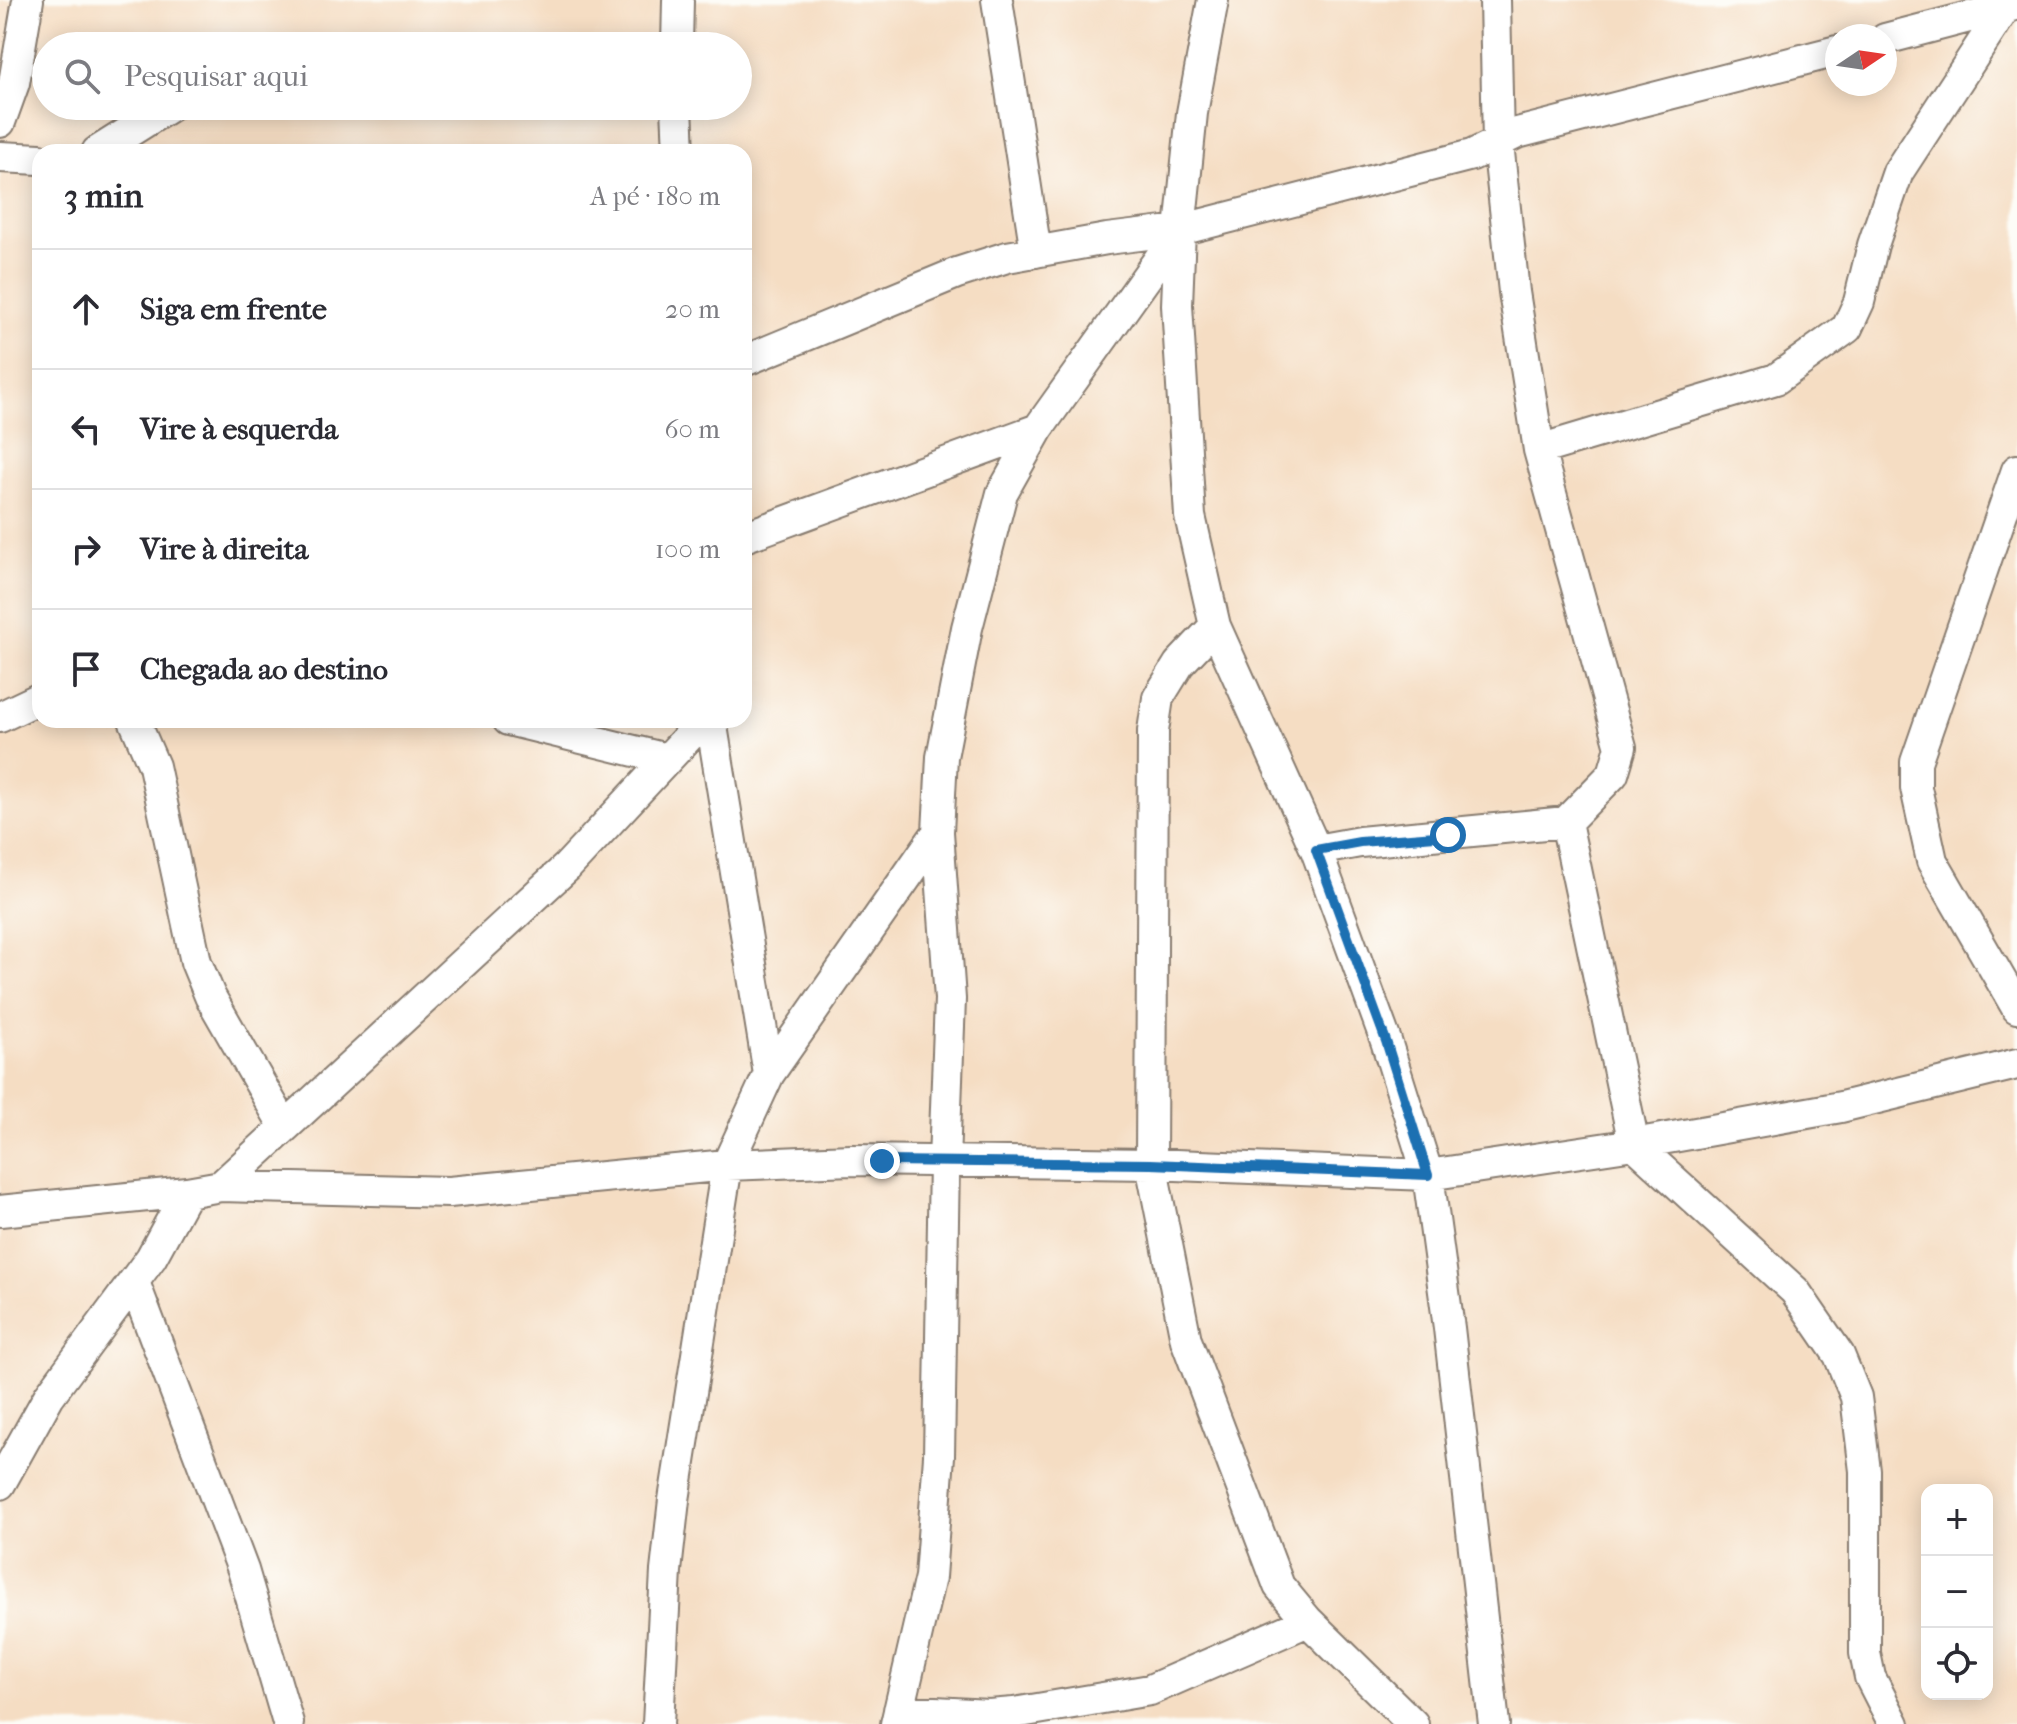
<!DOCTYPE html>
<html lang="pt">
<meta charset="utf-8">
<style>
:root{--surface:#fff;--page:#f7f7f7;--text:#2b2b33;--muted:#7c7c81;--line:#e1e1e2}
body{margin:0;font-family:"IM FELL French Canon",serif;background:var(--page);color:var(--text)}
.controls{position:absolute;right:24px;bottom:24px;display:grid;overflow:hidden;border-radius:16px;box-shadow:0 4px 20px #0003}
.controls button{width:72px;height:72px;display:grid;place-items:center;padding:0;border:0;border-bottom:2px solid var(--line);background:var(--surface);color:var(--text);font:40px sans-serif}
.compass{position:absolute;left:1825px;top:24px;width:72px;height:72px;border-radius:50%;background:var(--surface);box-shadow:0 4px 20px #0003;rotate:77deg}
.stop{position:absolute;width:24px;height:24px;margin:-18px;border:6px solid #1f6fb2;border-radius:50%;background:#fff}
.stop.end{background:#1f6fb2;border-color:#fff;box-shadow:0 2px 8px #0008}
.list{margin:0;padding:0;list-style:none}
h2{display:flex;justify-content:space-between;align-items:center;height:104px;margin:0;padding:0 32px;font-size:34px}
h2 small{font-size:26px;font-weight:400;color:var(--muted)}
.list li{display:grid;grid-template-columns:52px 1fr auto;gap:24px;align-items:center;box-sizing:border-box;height:120px;padding:0 32px;border-top:2px solid var(--line)}
.list b{display:block;font-size:30px;white-space:nowrap}
.list em{font-size:26px;font-style:normal;color:var(--muted)}
.icon{flex:none;width:44px;height:44px;fill:none;stroke:currentColor;stroke-width:2;stroke-linecap:round;stroke-linejoin:round}
.map{position:relative;flex:none;width:2017px;height:1724px;overflow:hidden}
.search{position:absolute;background:var(--surface);box-shadow:0 4px 20px #0003;left:32px;top:32px;width:720px;height:88px;display:flex;align-items:center;gap:20px;box-sizing:border-box;padding:0 28px;border-radius:44px;color:var(--muted);font-size:30px}
.panel{position:absolute;background:var(--surface);box-shadow:0 4px 20px #0003;left:32px;top:144px;width:720px;height:584px;border-radius:24px}
.map>svg:first-child{display:block}
</style>
<div class="map">
<svg width="2017" height="1724" viewBox="0 0 2017 1724">
<rect width="100%" height="100%" fill="#fdfcf7"/>
<filter id="ink" filterUnits="userSpaceOnUse"><feTurbulence type="fractalNoise" baseFrequency=".0125" numOctaves="2"/><feDisplacementMap in="SourceGraphic" scale="16" xChannelSelector="R" yChannelSelector="G"/><feConvolveMatrix kernelMatrix="1 2 1 2 8 2 1 2 1" color-interpolation-filters="sRGB"/></filter>
<filter id="wash" filterUnits="userSpaceOnUse"><feTurbulence type="fractalNoise" baseFrequency=".006" numOctaves="4" result="noise"/><feDisplacementMap in="SourceGraphic" scale="32" xChannelSelector="R" yChannelSelector="G"/><feGaussianBlur stdDeviation="1.8" result="paint"/><feColorMatrix in="noise" values="0 0 0 0 0 0 0 0 0 0 0 0 0 0 0 0 0 1.4 0 .05"/><feComposite in="paint" operator="in"/></filter>
<g filter="url(#wash)">
<rect width="100%" height="100%" fill="#f5ddc3"/>
</g>
<g filter="url(#ink)">
<g fill="none" stroke-linecap="round" stroke-linejoin="round">
<!-- minor casing -->
<g stroke="#887c70" stroke-width="34">
<path id="minor" d="M997 0 1036 252
M1213 0 1192 113 1180 230 1177 305 1190 516 1215 626 1316 850 1386 1041 1428 1175 1449 1328 1494 1724
M1885 39 2015 5
M677 46 678 0
M677 106 679 152
M0 122 14 83 28 0
M97 152 170 106
M0 157 40 159
M744 361 957 273 1007 257 1107 239 1180 230 1472 155 1517 133 1837 51
M1539 450 1776 379 1847 328 1859 302 1873 245 1898 172 2005 8
M2017 470 1916 762V788L1932 861 2017 1008
M744 537 1038 429
M1215 626 1179 664 1158 698 1153 731 1151 1164 1186 1340 1279 1586 1308 1621 1413 1724
M0 717 40 698
M134 720 154 766 196 962 210 996 285 1127
M508 720 667 759
M711 720 769 1074
M1566 822 1634 1144 1795 1291 1839 1355 1856 1397 1865 1471V1653L1870 1677 1894 1724
M1316 850 1360 842 1566 822 1613 774 1621 747 1539 450 1514 292 1498 143 1495 0
M221 1186 567 867 704 720
M0 1211 187 1192 221 1186 449 1192 727 1165 851 1160 1151 1164 1428 1175 1634 1144 1841 1107 2017 1064
M134 1282 243 1570 288 1723
M0 1484 49 1396 151 1258 187 1192
M899 1710 989 1715 1014 1713 1150 1690 1308 1621
M658 1724 666 1571 674 1500 727 1165 769 1074 938 832
M896 1724 930 1577 939 1456 944 1162 950 999 938 832 942 757 967 628 1002 493 1038 429 1180 230"/>
</g>
<!-- minor -->
<use href="#minor" stroke="#fff" stroke-width="30"/>
</g>
</g>
<g fill="none" stroke-linecap="round" stroke-linejoin="round" filter="url(#ink)">
<!-- route -->
<path stroke="#1f6fb2" stroke-width="10" d="M882 1161 1151 1164 1428 1175 1386 1041 1316 850 1360 842 1448 835"/>
</g>
</svg>
<div class="controls">
<button>+</button>
<button>−</button>
<button><svg class="icon" aria-label="locate" viewBox="0 0 24 24"><circle cx="12" cy="12" r="6"/><path d="M12 2v4M12 18v4M2 12h4M18 12h4"/></svg></button>
</div>
<svg class="compass" viewBox="-18 -18 36 36"><path d="M0-13l5 13h-10z" fill="#e53935"/><path d="M0 13l5-13h-10z" fill="#7c7c81"/></svg>
<div class="stop" style="left:1448px;top:835px"></div>
<div class="stop end" style="left:882px;top:1161px"></div>
<div class="search"><svg class="icon" aria-label="search" viewBox="0 0 24 24"><circle cx="10" cy="10" r="6"/><path d="M15 15l6 6"/></svg>Pesquisar aqui</div>
<section class="panel">
<h2>3 min<small>A pé · 180 m</small></h2>
<ul class="list">
<li><svg class="icon" aria-label="ahead" viewBox="0 0 24 24"><path d="M12 20V5M6 11l6-6 6 6"/></svg><div><b>Siga em frente</b></div><em>20 m</em></li>
<li><svg class="icon" aria-label="left" viewBox="0 0 24 24"><path d="M17 20v-9H6M10 6l-5 5 5 5"/></svg><div><b>Vire à esquerda</b></div><em>60 m</em></li>
<li><svg class="icon" aria-label="right" viewBox="0 0 24 24"><path d="M7 20v-9h11M14 6l5 5-5 5"/></svg><div><b>Vire à direita</b></div><em>100 m</em></li>
<li><svg class="icon" aria-label="arrive" viewBox="0 0 24 24"><path d="M6 21V4h12l-3 4 3 4H6"/></svg><div><b>Chegada ao destino</b></div></li>
</ul>
</section>
</div>
